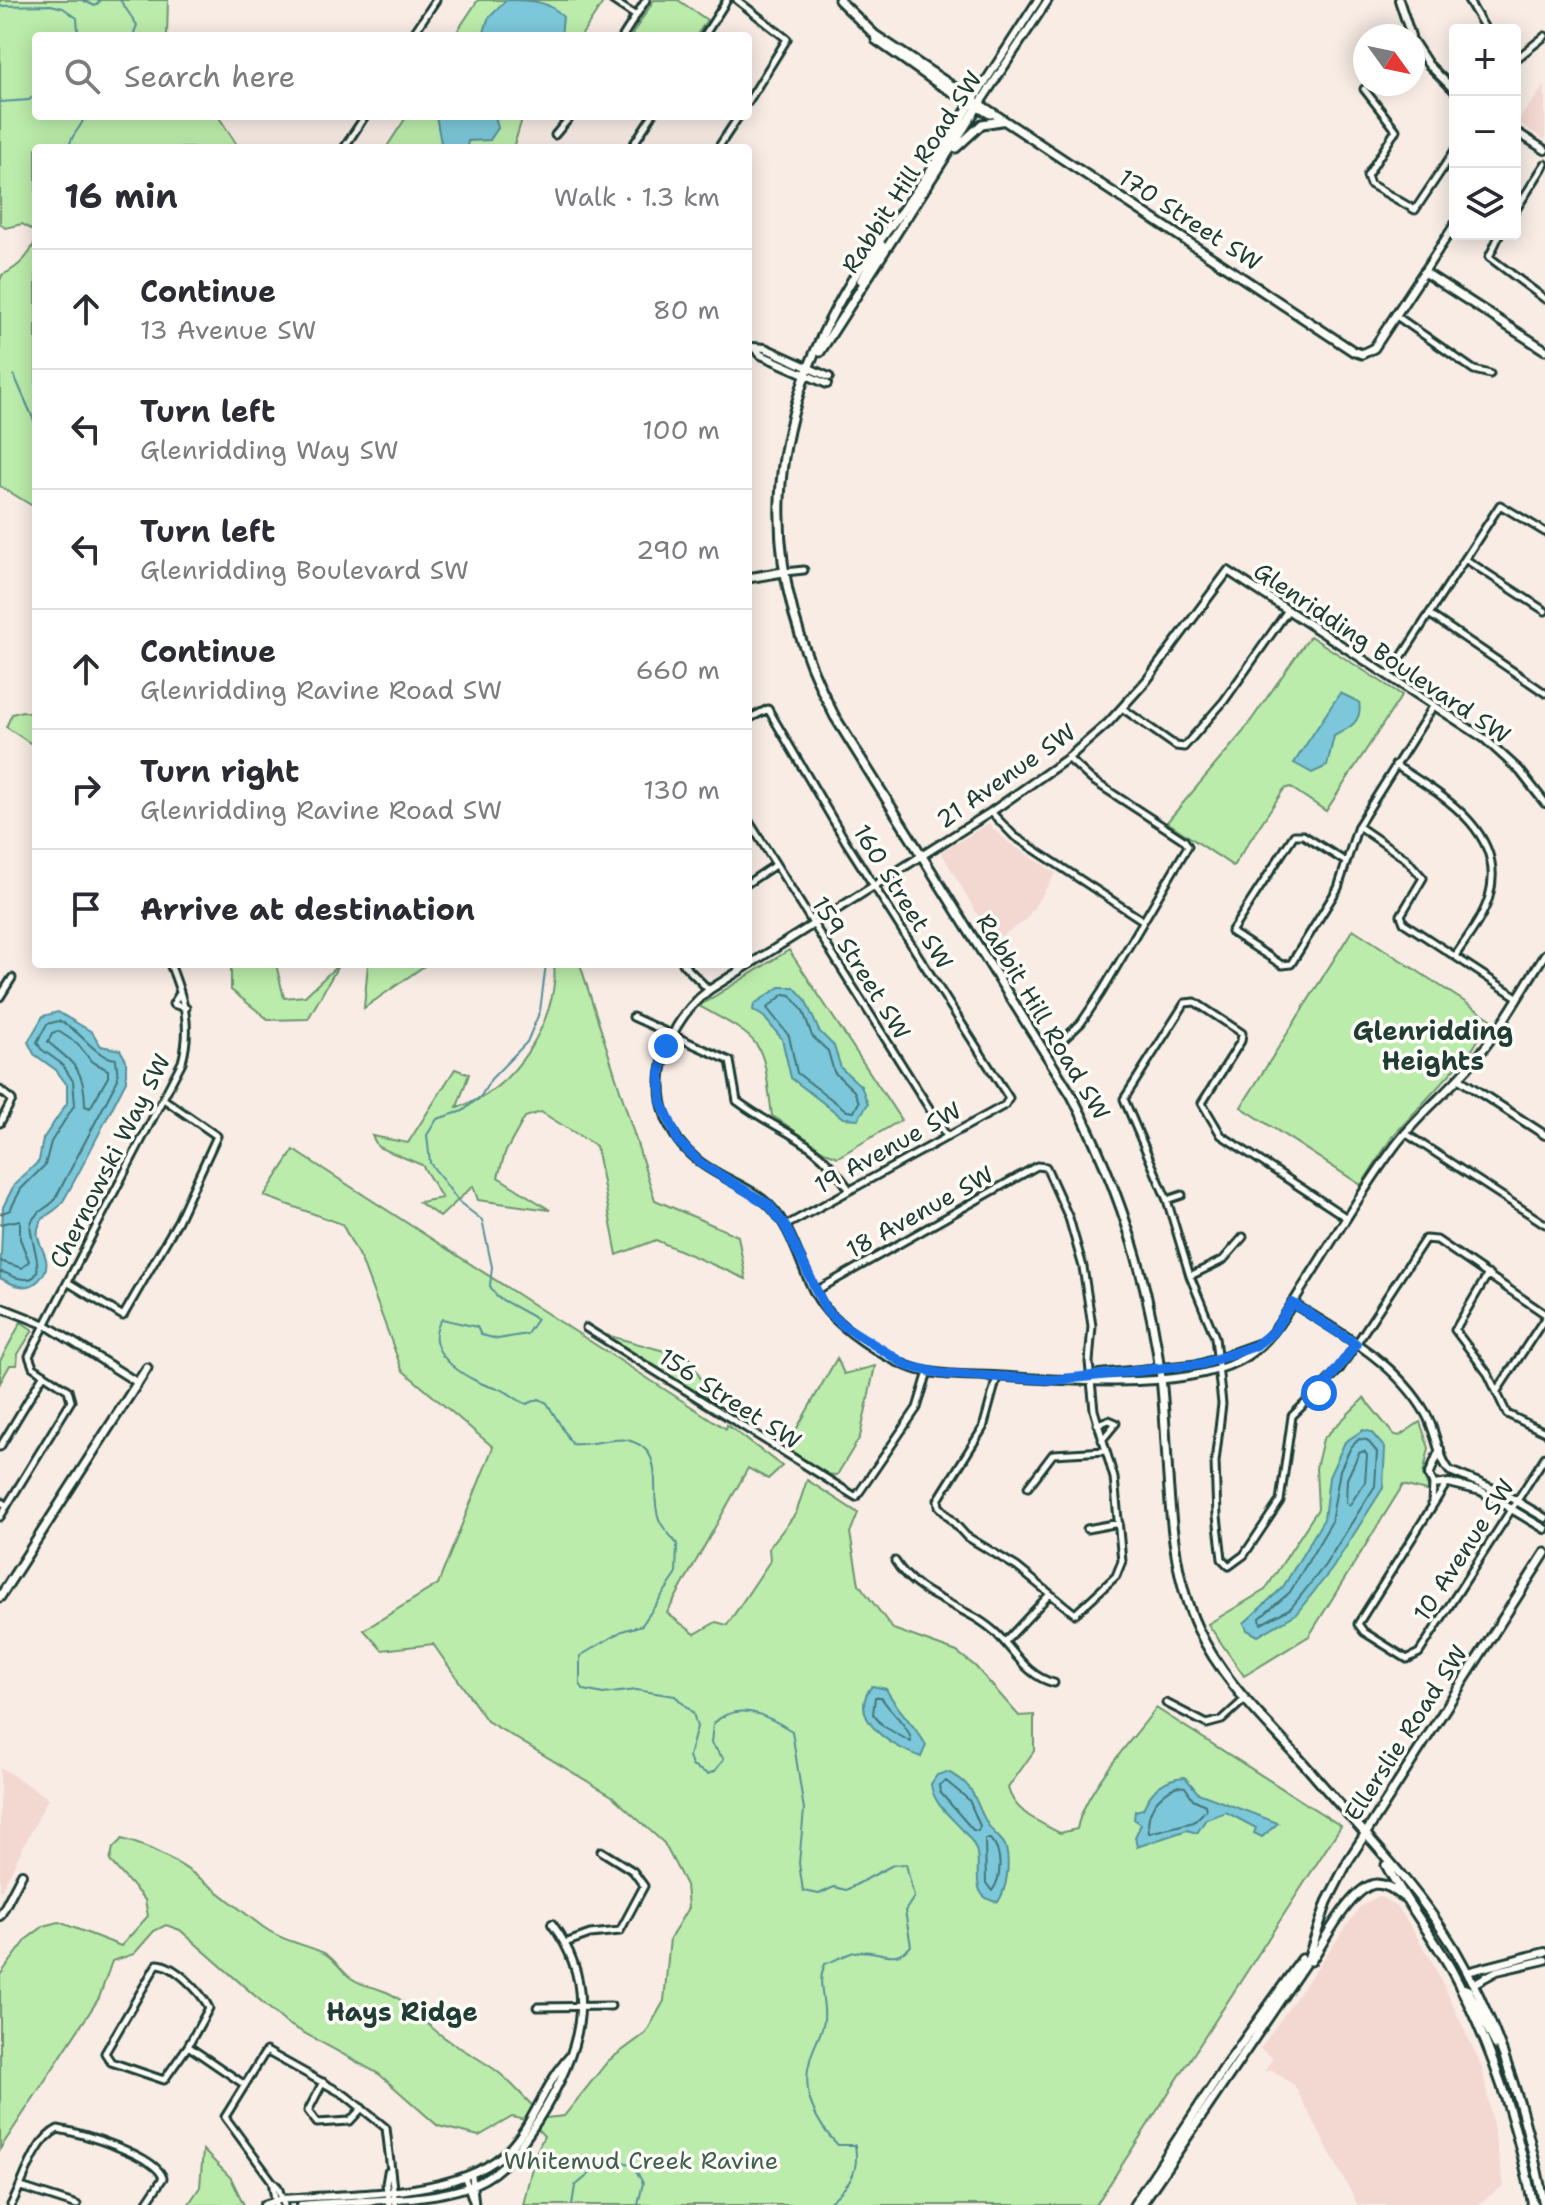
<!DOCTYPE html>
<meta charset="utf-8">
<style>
:root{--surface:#fff;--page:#f7f7f7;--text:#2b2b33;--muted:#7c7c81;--line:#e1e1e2}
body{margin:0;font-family:"Shantell Sans",sans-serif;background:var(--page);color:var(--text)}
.controls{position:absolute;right:24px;top:24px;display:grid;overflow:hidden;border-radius:8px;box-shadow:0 4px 20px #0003}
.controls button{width:72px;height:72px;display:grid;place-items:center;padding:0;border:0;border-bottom:2px solid var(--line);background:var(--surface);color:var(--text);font:40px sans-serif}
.compass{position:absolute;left:1353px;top:24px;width:72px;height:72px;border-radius:50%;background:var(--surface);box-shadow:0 4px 20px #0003;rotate:123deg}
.stop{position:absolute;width:24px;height:24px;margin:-18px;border:6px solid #1a73e8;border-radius:50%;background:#fff}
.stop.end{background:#1a73e8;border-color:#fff;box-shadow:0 2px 8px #0008}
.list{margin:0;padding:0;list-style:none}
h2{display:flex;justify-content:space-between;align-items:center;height:104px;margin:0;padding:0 32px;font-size:34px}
h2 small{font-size:26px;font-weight:400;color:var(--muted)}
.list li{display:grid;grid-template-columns:52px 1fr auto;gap:24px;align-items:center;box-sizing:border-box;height:120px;padding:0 32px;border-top:2px solid var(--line)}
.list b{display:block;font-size:30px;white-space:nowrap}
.list p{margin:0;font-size:26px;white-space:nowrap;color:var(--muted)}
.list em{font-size:26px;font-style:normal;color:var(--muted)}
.icon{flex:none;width:44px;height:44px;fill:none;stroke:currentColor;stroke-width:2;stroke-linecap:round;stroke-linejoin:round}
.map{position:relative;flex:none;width:1545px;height:2205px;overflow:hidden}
.search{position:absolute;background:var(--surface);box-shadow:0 4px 20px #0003;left:32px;top:32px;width:720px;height:88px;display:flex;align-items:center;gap:20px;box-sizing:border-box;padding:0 28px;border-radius:8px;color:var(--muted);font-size:30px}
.panel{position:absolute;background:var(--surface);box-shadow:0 4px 20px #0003;left:32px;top:144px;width:720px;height:824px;border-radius:8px}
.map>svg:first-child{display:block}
</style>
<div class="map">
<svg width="1545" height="2205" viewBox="0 0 1545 2205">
<rect width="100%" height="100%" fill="#f8ece5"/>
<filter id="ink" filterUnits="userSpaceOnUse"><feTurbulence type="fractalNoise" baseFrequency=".0125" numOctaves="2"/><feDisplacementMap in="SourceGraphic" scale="16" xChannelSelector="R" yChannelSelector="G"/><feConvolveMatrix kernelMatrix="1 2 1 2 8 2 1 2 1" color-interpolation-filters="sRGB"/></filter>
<g filter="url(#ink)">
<!-- built -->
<path fill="#f2d8d0" d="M1545 85V140L1517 122Z
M988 824 1009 843 1056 873 1025 921 993 941 941 852Z
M0 1767 48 1798 0 1893Z
M1379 1896 1398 1907 1431 1959 1482 2067 1504 2185 1477 2205H1358L1294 2085 1272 2070 1264 2072 1273 2058 1260 2049 1360 1907Z"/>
<!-- green -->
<path fill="#bbecab" stroke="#6d9470" stroke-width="2" d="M0 0H168L167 36H36V116H218L239 148H36V232L22 224 5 228 0 223Z
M478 0H603L604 1 581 36H454Z
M654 0H678L707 20 696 36H631Z
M407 116H523L513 148H386Z
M36 234V508L0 486V281L2 275C18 268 35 252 36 234Z
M1310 636 1402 695 1326 811 1290 787 1284 789 1233 866 1167 822 1243 732Z
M22 711 36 715V747L6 727 12 714Z
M1353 929 1491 1019 1472 1050 1392 1137 1361 1185 1241 1107Z
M789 950 901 1120 838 1157C815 1150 794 1128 772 1116 762 1039 767 1043 699 1006Z
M231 964H276L284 998 305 996 339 964 308 1019 269 1020 231 990Z
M368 964H427L364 1008Z
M554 964H580L655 1200 738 1236 746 1279 656 1240 617 1255 596 1146 541 1112 525 1117 505 1153 498 1177 550 1210 478 1200 473 1186 440 1217 419 1202 442 1198 422 1165 378 1147 372 1136 408 1143 455 1069 469 1074 457 1107C511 1096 560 1018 554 964Z
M294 1150 726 1429 727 1425 782 1466 768 1479 748 1468 667 1613 695 1634 716 1622 727 1625 770 1561 769 1548 796 1513 807 1480 858 1513 850 1533 859 1584 893 1629 957 1652 975 1666 1019 1716 1034 1715V1751L1008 1788C1014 1812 1039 1822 1060 1833L1077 1829C1084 1790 1132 1741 1156 1708L1341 1826 1096 2205H523L535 2155 544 2136 530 2121 512 2117 479 2136 438 2126 379 2074 286 2023 180 1930 166 1925 154 1931 134 1954 112 1961 99 1998 0 2149V1975L28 1938 44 1926 59 1922 121 1946 148 1916 145 1900 110 1861 113 1848 122 1839C178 1853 220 1895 263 1927 282 1941 304 1944 324 1953 334 1958 341 1971 351 1978 362 1986 372 1986 384 1991 406 1999 423 2022 441 2035 459 2049 480 2058 498 2072 515 2085 528 2104 546 2118L564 2116 608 2061 646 2033 664 2001 670 1938 688 1908 686 1885 664 1843 612 1796 487 1721 433 1644 382 1650 364 1630 438 1584 493 1447 402 1370 362 1262 342 1224 264 1196Z
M21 1322 33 1330 18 1354 17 1365H10L0 1383V1361Z
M599 1333 690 1358 716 1408Z
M837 1358 844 1374 875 1366 860 1437 837 1475 824 1474 784 1451Z
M1364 1398 1393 1434 1399 1436 1420 1422 1429 1448 1423 1475 1430 1492 1403 1485 1309 1636 1244 1676 1208 1624 1265 1590 1318 1509 1316 1468 1323 1439Z
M203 2150 231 2178 244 2205H188L200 2187Z"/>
<!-- water -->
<path fill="#7bc8da" stroke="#569098" stroke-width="2" d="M506 0C527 0 550 0 563 17L561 36H483L488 19Z
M436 116H495L498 128 490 140 468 141 467 148H421L441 143Z
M1340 693 1359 702C1363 722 1349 728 1334 736L1327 766 1312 773 1294 763Z
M780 987H794L805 999 819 1031 834 1046 841 1068 861 1086 868 1104 858 1119 843 1118 791 1078 782 1039 764 1017 753 1010 754 1004Z
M58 1012 92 1032 101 1046 120 1050 126 1060V1081C105 1121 85 1163 62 1203 56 1212 44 1214 40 1223 29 1244 60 1258 39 1280 27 1292 13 1285 0 1278L3 1207 14 1185 39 1161 43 1139 67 1103V1085L56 1070 34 1054 28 1042 43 1016Z
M1363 1430 1371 1432 1385 1448 1383 1488 1332 1569 1296 1614 1258 1636 1247 1630 1244 1623 1283 1587 1324 1519 1329 1477 1345 1442Z
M872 1686 886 1689C897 1710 914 1724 926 1745L921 1757C894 1748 845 1719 872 1686Z
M947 1772C979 1784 974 1807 991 1829 996 1836 1004 1840 1006 1848 1010 1864 1007 1889 998 1902 965 1898 985 1864 974 1845 962 1823 933 1809 931 1784L937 1775Z
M1185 1777 1198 1793 1278 1823 1262 1837 1254 1833 1256 1828 1226 1812 1206 1819 1197 1833 1187 1830 1137 1847 1135 1837 1141 1824 1134 1819 1135 1811 1143 1809C1151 1790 1164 1778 1185 1777Z"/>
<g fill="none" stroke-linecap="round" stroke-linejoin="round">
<!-- shore -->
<path stroke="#447576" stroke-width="2" d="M784 994 791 995 803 1011 812 1036 828 1051 834 1072 854 1091 859 1102 854 1112 847 1111 797 1073 789 1036 767 1008Z
M58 1031 78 1044 91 1061 108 1070V1077L90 1108 85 1106C85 1069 74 1064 48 1042L52 1033Z
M0 1214 10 1210 21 1189 45 1165 51 1142 75 1104 73 1081 62 1064 41 1049 37 1042 47 1024 59 1021C82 1030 92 1056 116 1059L118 1079 54 1201C46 1209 35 1212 31 1223 26 1237 56 1287 18 1278 11 1277 7 1272 0 1272
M0 1224 20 1220V1239L29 1261 22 1268 0 1261
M1359 1439 1367 1440 1377 1452 1375 1486 1325 1565 1291 1608 1261 1624 1260 1618 1290 1592 1331 1523 1340 1470 1351 1447Z
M1364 1451 1367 1455 1365 1482 1349 1506 1346 1502 1347 1479 1359 1453Z
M875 1697H881C889 1711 911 1727 911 1742L883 1726 873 1714Z
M946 1781 969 1800 980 1826 978 1831 973 1830 940 1792 939 1785Z
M1177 1786 1185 1787 1193 1799 1205 1805 1206 1810 1194 1822 1149 1833C1145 1812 1157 1795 1177 1786Z
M985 1839H990C1003 1852 1002 1877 992 1891L986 1883Z"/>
<!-- stream -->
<path stroke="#569098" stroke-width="2" d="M82 0 95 6 101 0
M120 0 137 25 133 36
M0 6 51 5 63 8 77 18 78 32 83 36
M0 102 29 100 36 94
M69 148C71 132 83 128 84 116
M14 375 36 425
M546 964 540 1011 527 1042 491 1079 481 1096 463 1111 437 1119 427 1135 430 1163 459 1202 482 1220 492 1267 490 1286 497 1297 537 1319 527 1334 498 1339 481 1335 477 1327 442 1319C417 1353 473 1384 499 1389 509 1391 516 1401 527 1404L539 1399 547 1403 572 1444C590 1446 616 1437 627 1440 669 1450 648 1492 659 1519 662 1528 672 1537 677 1544L676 1575 642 1625 622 1631 580 1656V1684L584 1690 603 1694 636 1690 675 1696 693 1713 697 1727 689 1756 692 1766 708 1774 715 1771 724 1759 711 1743 713 1724C737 1700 767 1715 792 1731L804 1810 799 1863 803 1891 819 1894 834 1887 846 1890 893 1865 906 1864 914 1897 905 1911 911 1946C893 1966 876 1947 855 1952 845 1954 835 1961 825 1964 816 1984 826 1999 824 2019 823 2033 813 2046 810 2060 801 2091 815 2123 838 2145H855C860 2175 848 2187 826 2205
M572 2205 575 2186 609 2158 633 2165 643 2183 638 2205"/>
<!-- minor casing -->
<g stroke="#1f3d34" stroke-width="11">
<path id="minor" d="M612 0 636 16
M737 0 787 39 748 102
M1468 0 1486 30
M412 36 436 0
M623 36 646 0
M704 36 727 0
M1515 60 1545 36
M1364 89 1396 130 1367 176 1370 184 1415 210 1455 150
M555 135 571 116
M344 148 365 116
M631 148 652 116
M718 148 739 116
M1515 211 1545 164
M1500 234 1489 257 1545 299
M1395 315 1474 370 1490 374
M1465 559 1545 611
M785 572 804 570
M1429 614 1545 693
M1389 676 1500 505 1545 532
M1122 708 1176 746 1184 747 1224 701 1288 610
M748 719 768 709 846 842 1009 1098 1005 1105 785 1226
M1395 765C1440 794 1508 832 1489 897 1483 918 1467 938 1455 956
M991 812 1014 836 1142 920
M748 820 946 1135
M1358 826 1406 859 1423 878 1401 915 1404 923 1517 997
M1346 862 1303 835H1294L1231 932 1282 965 1291 964 1338 888 1358 826 1434 705
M748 883 775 865
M683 964 709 990
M180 993 173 1004 186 1008
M0 997 12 978
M633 1017 730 1061 737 1101C784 1136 811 1134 849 1189
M1064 1039 1081 1023 1101 993 1188 846 1184 840 1092 780 1068 758
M0 1090 12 1100 0 1123
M1405 1133 1545 1224
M1167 1200 1182 1195
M1347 1218 1221 1135 1202 1103 1241 1041 1242 1033 1195 1002 1185 1003 1124 1099 1167 1200 1190 1276 1215 1337 1222 1404 1215 1462 1217 1516 1222 1559 1229 1566 1244 1555 1280 1501 1292 1416 1339 1370 1425 1239 1437 1240 1545 1314
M1488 1274 1455 1330 1488 1374 1507 1414 1545 1432
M1190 1276 1223 1260 1243 1237
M69 1283 123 1316 178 1221 217 1136 165 1100
M814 1292 1037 1166 1046 1167 1069 1218 1083 1267 1092 1326 1089 1362 1094 1410 1114 1478 1122 1561 1116 1576 1075 1614 1017 1567 966 1536 939 1506 938 1500 983 1428 997 1377
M586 1328 856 1497 917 1408 928 1372
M1497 1391 1545 1318
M1097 1424 1109 1420 1116 1423 1102 1440
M0 1447 44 1374
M1445 1486 1358 1624 1364 1632 1407 1659 1419 1653 1545 1457
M1028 1487 1053 1454 1106 1451
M0 1501 7 1506
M1432 1504 1433 1484
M0 1517 71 1401 68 1390 33 1367 29 1356 182 1062C192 1026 184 999 170 964
M1087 1529 1119 1523
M895 1561C919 1600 966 1604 997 1634 1015 1652 1028 1677 1054 1683
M1005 1642 1050 1594
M1166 1703 1207 1724 1222 1720 1245 1699
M565 1943 590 1934 620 1931 644 1886 633 1871 601 1851
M157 1964C174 1964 202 1993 209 2008L188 2046 164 2080 111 2062 105 2053Z
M537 2007 611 2006
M188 2046 245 2085
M323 2082 308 2111 317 2123 350 2121 362 2108
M388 2172 386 2184 389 2205
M472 2176 475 2205
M465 2178 474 2204
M272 2181 225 2117 266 2051 345 2095 386 2128 395 2205
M21 2187 77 2205
M11 2205C24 2183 33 2141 58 2129 81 2133 156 2155 163 2178L145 2205
M276 2205 272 2181 278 2187 284 2205"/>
</g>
<!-- tertiary casing -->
<g stroke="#1f3d34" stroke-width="12">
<path id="tertiary" d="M1399 0 1411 36
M1413 41 1428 64 1455 91
M974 99 1038 0
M980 103 1048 0
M1515 131 1545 150
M1424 272 1455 224
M827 384 761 355 753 347 765 348 829 377
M1545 803 1520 771 1485 739 1228 571 1147 680 1108 723 1068 758 991 812 709 990C656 1030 639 1113 696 1159 718 1178 749 1185 770 1206 801 1237 801 1287 833 1317 855 1338 890 1362 919 1370 943 1376 969 1375 994 1376 1059 1380 1191 1393 1247 1356 1274 1339 1289 1308 1306 1282 1335 1237 1363 1189 1395 1146 1418 1115 1449 1091 1474 1061 1501 1029 1522 990 1545 954
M1459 1079 1545 1135
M1292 1303C1341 1333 1397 1363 1426 1414 1436 1431 1438 1458 1450 1471L1501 1492 1545 1518
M0 1307 46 1325 138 1383
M1091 1379 1099 1374 1202 1364 1258 1344
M1440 1449 1429 1475 1434 1485 1449 1483 1481 1491 1545 1529
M0 1916 22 1874
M1467 1972 1545 1952
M1473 1984 1497 1971 1545 1960
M264 2205 282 2199C348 2193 464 2199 510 2148 535 2121 545 2083 570 2056
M301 2205C350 2200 431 2203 475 2184 505 2171 521 2146 538 2120 578 2057 602 1990 552 1924"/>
</g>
<!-- secondary casing -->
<g stroke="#1f3d34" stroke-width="13">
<path id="secondary" d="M839 0 875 35 1353 351 1362 354 1374 348 1424 272 1545 350
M875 35 876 40 937 83 990 114
M974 99C957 124 943 152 926 177 903 212 875 244 852 280 763 427 755 566 835 717L1072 1096C1118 1185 1149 1278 1161 1378 1170 1457 1164 1558 1198 1629 1225 1687 1276 1730 1317 1779 1364 1833 1417 1887 1454 1948 1500 2027 1527 2116 1544 2205
M956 148 982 124 1001 121
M861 280 882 246 878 240
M820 352 980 103
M748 578 783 572
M0 1597 147 1368
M1386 1865C1405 1901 1431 1933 1451 1969 1491 2043 1517 2122 1533 2205
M1311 1961C1324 1942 1352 1886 1376 1884 1388 1884 1396 1892 1405 1898
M1460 1987 1468 1990 1496 2045
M1134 2205 1227 2064 1302 1959
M1141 2205 1308 1959 1327 1902 1348 1861 1545 1553"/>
</g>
<!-- motorway casing -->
<g stroke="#1f3d34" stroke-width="15">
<path id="motorway" d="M1533 2205V2204"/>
</g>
<!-- minor -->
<use href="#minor" stroke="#fdfcf7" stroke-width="5"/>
<!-- tertiary -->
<use href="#tertiary" stroke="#fdfcf7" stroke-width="6"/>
<!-- secondary -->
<use href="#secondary" stroke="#fdfcf7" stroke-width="7"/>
<!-- motorway -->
<use href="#motorway" stroke="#fdfcf7" stroke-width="9"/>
</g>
</g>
<g fill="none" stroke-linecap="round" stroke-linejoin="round" filter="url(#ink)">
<!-- route -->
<path stroke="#1a73e8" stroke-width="10" d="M666 1046 660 1075 661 1101 678 1141 700 1163 769 1205 785 1226 826 1310 844 1326 908 1366 943 1374 1055 1380 1202 1364 1255 1346 1273 1332 1292 1303 1356 1344 1319 1393"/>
</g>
<g text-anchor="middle" stroke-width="7" stroke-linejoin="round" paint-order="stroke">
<!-- street labels -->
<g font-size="24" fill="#1f3d34" stroke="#fdfcf7">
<text transform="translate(912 172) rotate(-57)" y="8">Rabbit Hill Road SW</text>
<text transform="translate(1190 220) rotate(33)" y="8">170 Street SW</text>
<text transform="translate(1382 653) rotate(34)" y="8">Glenridding Boulevard SW</text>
<text transform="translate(1006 776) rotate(-35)" y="8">21 Avenue SW</text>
<text transform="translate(903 897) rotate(58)" y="8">160 Street SW</text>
<text transform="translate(861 968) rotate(58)" y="8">159 Street SW</text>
<text transform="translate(1043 1017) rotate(59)" y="8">Rabbit Hill Road SW</text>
<text transform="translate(888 1148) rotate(-29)" y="8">19 Avenue SW</text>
<text transform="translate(110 1161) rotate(-63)" y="8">Chernowski Way SW</text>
<text transform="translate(920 1212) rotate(-29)" y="8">18 Avenue SW</text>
<text transform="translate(730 1399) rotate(33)" y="8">156 Street SW</text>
<text transform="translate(1464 1550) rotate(-57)" y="8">10 Avenue SW</text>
<text transform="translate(1406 1733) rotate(-57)" y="8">Ellerslie Road SW</text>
</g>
<!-- park labels -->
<g font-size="24" fill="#3e604c" stroke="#fdfcf7">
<text x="641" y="2169">Whitemud Creek Ravine</text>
</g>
<!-- neighbourhood labels -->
<g font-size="26" font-weight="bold" fill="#1f3d34" stroke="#fdfcf7">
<text x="1433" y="1040">Glenridding<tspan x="1433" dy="30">Heights</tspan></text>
<text x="402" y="2021">Hays Ridge</text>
</g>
</g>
</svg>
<div class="controls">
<button>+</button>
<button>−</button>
<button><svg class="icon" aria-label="layers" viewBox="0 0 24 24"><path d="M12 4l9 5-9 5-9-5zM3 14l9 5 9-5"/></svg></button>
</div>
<svg class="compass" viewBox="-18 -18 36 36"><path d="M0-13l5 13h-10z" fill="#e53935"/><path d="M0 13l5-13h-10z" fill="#7c7c81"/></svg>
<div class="stop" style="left:1319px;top:1393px"></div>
<div class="stop end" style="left:666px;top:1046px"></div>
<div class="search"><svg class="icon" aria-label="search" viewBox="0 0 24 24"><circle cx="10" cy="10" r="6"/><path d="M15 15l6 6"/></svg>Search here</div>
<section class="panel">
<h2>16 min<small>Walk · 1.3 km</small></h2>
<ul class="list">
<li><svg class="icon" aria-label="ahead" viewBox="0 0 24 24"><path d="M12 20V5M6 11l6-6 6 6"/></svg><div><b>Continue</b><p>13 Avenue SW</p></div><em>80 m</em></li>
<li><svg class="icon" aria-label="left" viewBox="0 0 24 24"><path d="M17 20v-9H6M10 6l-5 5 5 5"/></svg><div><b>Turn left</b><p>Glenridding Way SW</p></div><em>100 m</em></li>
<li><svg class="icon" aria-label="left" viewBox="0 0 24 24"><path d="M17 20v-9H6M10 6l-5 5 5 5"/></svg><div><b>Turn left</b><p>Glenridding Boulevard SW</p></div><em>290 m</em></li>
<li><svg class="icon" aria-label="ahead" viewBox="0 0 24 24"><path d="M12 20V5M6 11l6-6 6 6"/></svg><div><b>Continue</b><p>Glenridding Ravine Road SW</p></div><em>660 m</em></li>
<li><svg class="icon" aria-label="right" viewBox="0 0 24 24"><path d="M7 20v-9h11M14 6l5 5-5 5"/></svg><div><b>Turn right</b><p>Glenridding Ravine Road SW</p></div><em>130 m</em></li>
<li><svg class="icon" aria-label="arrive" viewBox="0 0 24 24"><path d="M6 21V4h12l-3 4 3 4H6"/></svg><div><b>Arrive at destination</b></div></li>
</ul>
</section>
</div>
